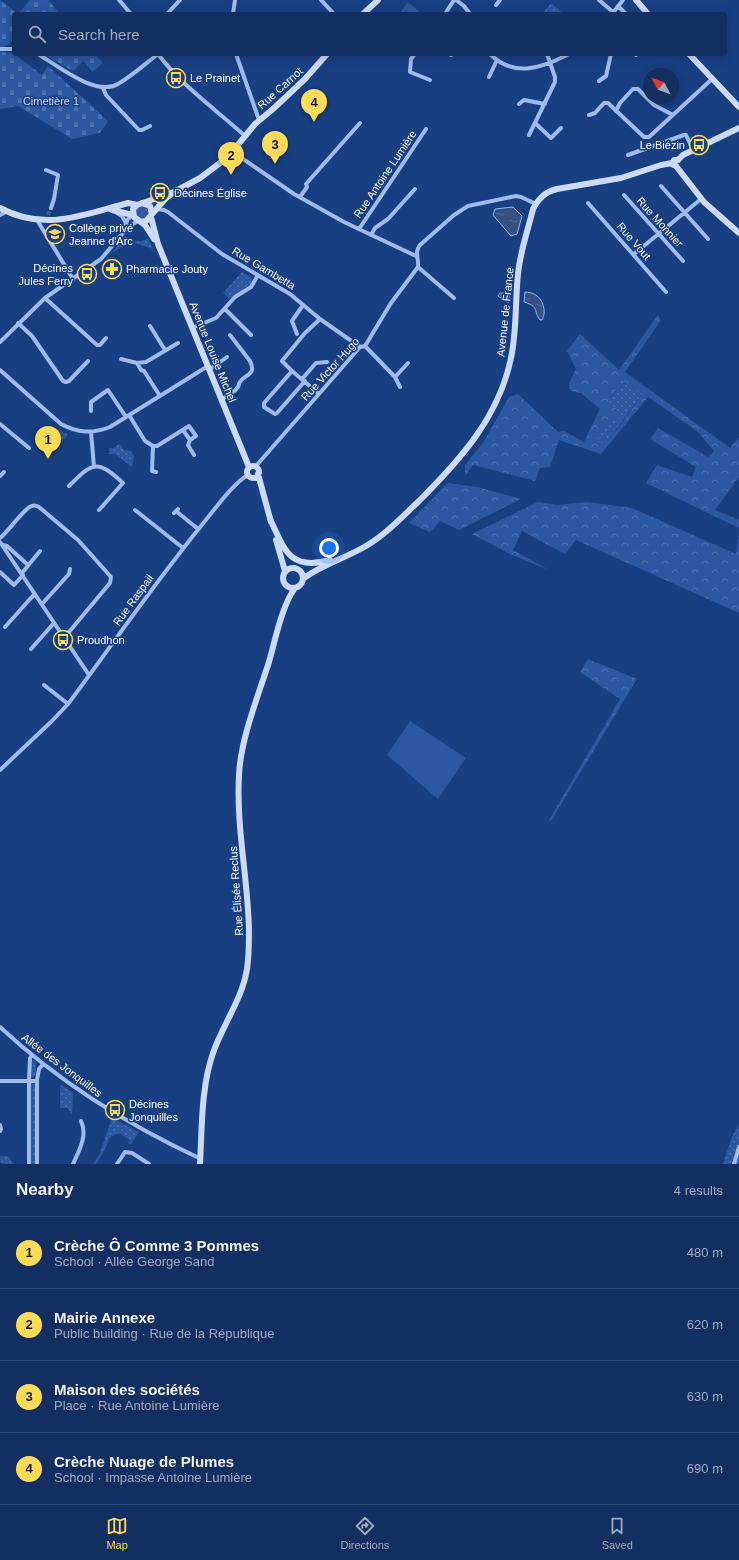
<!DOCTYPE html>
<meta charset="utf-8">
<style>
:root{--surface:#132f62;--page:#1c3768;--text:#f1f3f6;--muted:#9da9be;--line:#324a77;--accent:#ffdb58}
body{margin:0;font-family:Arial,sans-serif;background:var(--page);color:var(--text)}
.compass{position:absolute;left:643px;top:68px;width:36px;height:36px;border-radius:50%;background:var(--surface);box-shadow:0 2px 10px #0003;rotate:311deg}
.you{position:absolute;left:329px;top:548px;width:14px;height:14px;margin:-10px;border:3px solid #fff;border-radius:50%;background:#1a73e8;box-shadow:0 0 0 6px #1a73e833}
.badge{display:grid;place-items:center;width:26px;height:26px;border-radius:50%;background:var(--accent);color:#111;font-size:13px;font-weight:700}
.pin{position:absolute;translate:-50% -33px;filter:drop-shadow(0 1px 2px #0008)}
.pin::after{content:'';position:absolute;top:21px;width:14px;height:12px;background:inherit;clip-path:polygon(0 0,100% 0,50% 100%)}
.list{margin:0;padding:0;list-style:none}
h2{display:flex;justify-content:space-between;align-items:center;height:52px;margin:0;padding:0 16px;font-size:17px}
h2 small{font-size:13px;font-weight:400;color:var(--muted)}
.list li{display:grid;grid-template-columns:26px 1fr auto;gap:12px;align-items:center;box-sizing:border-box;height:72px;padding:0 16px;border-top:1px solid var(--line)}
.list b{display:block;font-size:15px;white-space:nowrap}
.list p{margin:0;font-size:13px;white-space:nowrap;color:var(--muted)}
.list em{font-size:13px;font-style:normal;color:var(--muted)}
.icon{flex:none;width:22px;height:22px;fill:none;stroke:currentColor;stroke-width:2;stroke-linecap:round;stroke-linejoin:round}
.map{position:relative;flex:none;width:739px;height:1164px;overflow:hidden}
.search{position:absolute;background:var(--surface);box-shadow:0 2px 10px #0003;left:12px;right:12px;top:12px;height:44px;display:flex;align-items:center;gap:10px;box-sizing:border-box;padding:0 14px;border-radius:4px;color:var(--muted);font-size:15px}
.sheet{height:340px;background:var(--surface)}
nav{display:flex;justify-content:space-around;align-items:center;box-sizing:border-box;height:56px;border-top:1px solid var(--line);background:var(--surface);font-size:11px;color:var(--muted)}
nav a{display:grid;justify-items:center;gap:2px}
nav .on{color:var(--accent)}
.map>svg:first-child{display:block}
</style>
<div class="map">
<svg width="739" height="1164" viewBox="0 0 739 1164">
<defs>
<pattern id="green-dots" width="8" height="8" patternUnits="userSpaceOnUse"><rect width="8" height="8" fill="#2c58a2"/><path d="M2 2h.1M6 6h.1" fill="none" stroke="#4c71b0" stroke-width="1.8" stroke-linecap="round"/></pattern>
<pattern id="forest-crowns" width="20" height="18" patternUnits="userSpaceOnUse"><rect width="20" height="18" fill="#2c58a2"/><path d="M2 6a3 3 0 1 1 6 0M12 15a3 3 0 1 1 6 0" fill="none" stroke="#4c71b0"/></pattern>
<pattern id="cemetery-stones" width="16" height="16" patternUnits="userSpaceOnUse"><rect width="16" height="16" fill="#2c58a2"/><path d="M2 7V4a2 2 0 0 1 4 0v3zM10 15v-3a2 2 0 0 1 4 0v3z" fill="#4c71b0"/></pattern>
<pattern id="water-ripples" width="26" height="14" patternUnits="userSpaceOnUse"><rect width="26" height="14" fill="#355184"/><path d="M2 4q2-2 4 0t4 0M15 11q2-2 4 0t4 0" fill="none" stroke="#536b96"/></pattern>
</defs>
<rect width="100%" height="100%" fill="#193f83"/>
<!-- green -->
<path fill="url(#green-dots)" d="M551 3 564 14H546L544 12Z
M135 213a7 7 0 1 1 14 0a7 7 0 1 1-14 0Z
M125 236C133 242 139 244 148 238L153 249 132 242 113 252Z
M242 272 251 277 252 280 250 284 230 299 223 293Z
M622 380 643 393 616 430 609 432 600 445 595 442 612 418 608 401Z
M58 429 68 435 61 442 59 440 50 450 45 445Z
M120 444 124 450 131 451 134 456 132 467 115 454H109V448H113Z
M33 1060 36 1062V1075L32 1078 31 1062Z
M31 1082 34 1083 36 1085V1164H30Z
M60 1084 73 1093 72 1114H71L68 1108H60Z
M112 1118 139 1132 131 1144 128 1143 130 1140 119 1133 110 1137 103 1153 96 1164H93L100 1153Z
M739 1124V1164H723L732 1137Z
M0 1156H8L14 1164H6L0 1162Z"/>
<!-- forest -->
<path fill="url(#forest-crowns)" fill-rule="evenodd" d="M658 315 661 320 625 372 730 448 739 437V477L715 510 739 520V613L576 540 565 554 522 531 513 550 549 570 510 554 472 534 538 502 557 505 587 502 632 508 736 554 739 528 646 483 657 465 692 477 696 467 650 439 658 428 708 457 714 451 697 431 648 397 601 454 559 440 550 467 540 468 535 481 473 465 465 476V465L483 443 509 397 518 394 558 432 564 431 584 442 600 409 581 393 570 391 569 383 576 369 567 351 580 334 619 370ZM622 380 643 393 617 430 609 432 600 445 595 442 612 419 617 420 622 414 608 401Z
M448 483 477 487 521 499 459 530 440 521 430 532 409 523Z
M588 659 637 679 551 821 549 820 620 699 580 672Z"/>
<!-- cemetery -->
<path fill="url(#cemetery-stones)" d="M0 0 18 14H14V39C9 44 7 47 0 47Z
M30 0H48L60 14H18Z
M0 52 13 53 42 75 48 66 108 121 100 133 72 139 18 106 0 109Z
M42 54H95L103 63 92 72 84 61 73 71Z"/>
<!-- pitch -->
<path fill="#2c58a2" d="M408 2 422 14H404L401 11Z
M410 721 466 758 438 799 387 755Z"/>
<!-- water -->
<path fill="url(#water-ripples)" stroke="#90b4ee" d="M513 207 522 216 517 234 511 236 493 215 495 209Z
M525 292C528 292 532 293 534 294 543 298 547 312 542 320H540C533 311 540 307 524 302Z
M500 293H509V302H507L498 296Z"/>
<g fill="none" stroke-linecap="round" stroke-linejoin="round">
<!-- street-tunnel -->
<path stroke="#3c5c96" stroke-width="4" stroke-dasharray="4 2" stroke-linecap="butt" d="M48 215 51 208"/>
<!-- street -->
<path stroke="#9dbbec" stroke-width="4" d="M119 0 131 14
M321 0 334 14
M456 0 464 6 470 14
M599 0 613 12
M496 5 500 0
M618 6 626 14
M167 14 180 0
M233 14 235 0
M445 14 454 0
M612 14 623 0
M0 49H14
M38 54C58 66 96 97 118 84 132 76 145 64 158 54
M158 54C181 85 215 109 244 135
M236 54 259 120
M415 54 411 59 410 72 430 80
M450 54 451 55
M490 54C514 78 542 68 569 54
M636 55 637 54
M489 77 497 60
M599 81 606 76 611 54
M103 88 106 95 139 130H142L150 126
M519 104 524 100 545 104
M616 111 620 103 633 89H638L654 105 673 115
M589 115 595 113 604 103H608L644 137H649L712 79
M535 123 551 138 561 128
M529 135 555 82V77L547 54
M233 152 294 194 344 222 416 256
M628 155 684 135H686L693 150
M46 170 58 175 54 199 51 208
M661 186 708 239
M624 195 683 261
M300 197 307 187 306 184 360 123
M588 203 666 292
M157 209 164 210 168 212 222 254 290 294 320 319 360 347
M117 213 122 216 126 223
M0 215 6 212
M37 220 73 279
M359 229 426 129
M122 233 128 219 133 215
M371 235 375 228 388 219 415 189
M634 254 701 199
M418 267 454 298
M45 298 97 345H100L106 338
M225 309 251 335
M18 323 32 336 63 381 66 382 69 381 88 361
M150 326 165 350
M192 328 216 318 235 297 251 287 258 275
M297 334 292 321 303 305
M0 342 45 298 101 259 128 227 138 221
M365 346 395 377 400 387
M121 359 137 363 146 362 178 343
M137 363 141 370 144 371 160 396
M0 370 61 424C78 433 92 434 110 427L208 366
M209 370 227 357
M292 371 264 403V407L275 414 277 413 305 381
M395 377 408 363
M302 379 316 363 327 362
M319 394 292 371 282 361 305 333 320 319
M221 400C226 396 234 393 237 388 241 384 237 386 240 382 245 374 257 375 250 361L230 335
M91 411V402L108 390 126 417
M129 415 145 441 153 446H157L189 426 196 436 190 440 188 445 194 455
M0 424 29 448
M183 430 190 440
M91 432 94 467
M153 446 152 471 156 472
M256 466 360 347 365 346 391 303 418 267C419 258 414 253 420 245L454 215 468 206 516 196 521 197 536 204
M0 476 4 472
M69 486C93 462 97 459 123 483L99 510
M135 510 183 548
M176 511 198 529
M174 513 178 509
M0 538C8 532 25 507 32 506 34 505 37 506 39 507L78 540 111 577 110 583 69 632 63 636
M0 542 89 675
M3 545 7 546 28 565
M0 572 14 585 23 575
M22 573 40 551
M42 604 69 574 70 569
M5 627 30 599 35 594
M31 649 54 623
M44 685 68 704
M0 770 52 721 68 704C112 645 154 584 201 526 213 512 232 484 248 475
M0 1027C59 1082 128 1125 201 1159
M0 1081H37
M0 1125 1 1129 0 1131
M29 1164V1081L30 1058 32 1055
M37 1164V1080L39 1069 43 1064
M73 1164C79 1151 88 1135 81 1121
M117 1164 125 1152 132 1153 149 1164
M734 1164 739 1147"/>
<!-- secondary -->
<path stroke="#cadaf8" stroke-width="6" d="M636 0 648 14
M363 14 378 0
M689 54 739 107
M678 160H674L672 164 676 166 704 202 739 233
M678 160 683 155 739 128
M174 192 137 205 133 209 134 217 141 222 146 221 166 198 174 192 200 178 228 157 255 124 273 109 305 79 327 54
M142 203 150 206 152 214
M0 208C45 232 83 215 128 203L137 205
M112 210 133 215
M151 217 158 244 249 467
M141 222 145 225 154 239
M247 472a6 6 0 1 1 12 0a6 6 0 1 1-12 0Z
M258 474 271 522
M270 519C285 551 290 571 330 560
M276 540 285 571
M283 578a10 10 0 1 1 20 0a10 10 0 1 1-20 0Z
M304 578C323 564 346 558 366 546 386 534 402 517 419 501 460 460 499 417 511 358 517 330 515 302 518 274 520 252 528 230 533 209 539 198 545 192 557 189L621 178 661 165 672 163
M200 1164C202 1127 201 1088 213 1053 223 1024 242 1000 247 969 249 956 249 943 249 930 248 879 236 826 239 776 240 741 258 696 269 662 275 641 282 605 295 588"/>
</g>
<!-- icons -->
<defs>
<g id="bus-ring" transform="scale(1)"><circle r="9.5" fill="#193f83" stroke="#ffdb58" stroke-width="1.5"/><path d="M-5-6H5V4H4V6H2V4H-2V6H-4V4H-5ZM-3.5-4V0h7V-4ZM-3.5 1.2v1.5H-2V1.2ZM2 1.2v1.5H3.5V1.2Z" fill="#ffdb58"/></g>
<g id="school-ring" transform="scale(1)"><circle r="9.5" fill="#193f83" stroke="#ffdb58" stroke-width="1.5"/><path d="M0-5L7-2L0 1L-7-2ZM-4 1L0 2.5L4 1V4Q0 6-4 4Z" fill="#ffdb58"/></g>
<g id="pharmacy-ring" transform="scale(1)"><circle r="9.5" fill="#193f83" stroke="#ffdb58" stroke-width="1.5"/><path d="M-2-6h4v4h4v4h-4v4h-4v-4h-4v-4h4Z" fill="#ffdb58"/></g>
</defs>
<g fill-rule="evenodd">
<use href="#bus-ring" x="176" y="78"/>
<use href="#bus-ring" x="699" y="145"/>
<use href="#bus-ring" x="160" y="193"/>
<use href="#school-ring" x="55" y="234"/>
<use href="#pharmacy-ring" x="112" y="269"/>
<use href="#bus-ring" x="87" y="274"/>
<use href="#bus-ring" x="63" y="640"/>
<use href="#bus-ring" x="115" y="1110"/>
</g>
<g text-anchor="middle" stroke-width="3" stroke-linejoin="round" paint-order="stroke">
<!-- poi labels -->
<g font-size="11" fill="#fff" stroke="#193f83" text-anchor="start">
<text x="190" y="82">Le Prainet</text>
<text x="685" y="149" text-anchor="end">Le Biézin</text>
<text x="174" y="197">Décines Église</text>
<text x="69" y="232">Collège privé<tspan x="69" dy="13">Jeanne d'Arc</tspan></text>
<text x="73" y="272" text-anchor="end">Décines<tspan x="73" dy="13">Jules Ferry</tspan></text>
<text x="126" y="273">Pharmacie Jouty</text>
<text x="77" y="644">Proudhon</text>
<text x="129" y="1108">Décines<tspan x="129" dy="13">Jonquilles</tspan></text>
</g>
<!-- street labels -->
<g font-size="11" fill="#fff" stroke="#193f83">
<text transform="translate(280 88) rotate(-42)" y="4">Rue Carnot</text>
<text transform="translate(385 174) rotate(-56)" y="4">Rue Antoine Lumière</text>
<text transform="translate(660 222) rotate(48)" y="4">Rue Monnier</text>
<text transform="translate(634 241) rotate(49)" y="4">Rue Vout</text>
<text transform="translate(264 268) rotate(31)" y="4">Rue Gambetta</text>
<text transform="translate(505 312) rotate(-84)" y="4">Avenue de France</text>
<text transform="translate(213 352) rotate(68)" y="4">Avenue Louise Michel</text>
<text transform="translate(330 369) rotate(-48)" y="4">Rue Victor Hugo</text>
<text transform="translate(133 600) rotate(-54)" y="4">Rue Raspail</text>
<text transform="translate(236 891) rotate(-94)" y="4">Rue Élisée Reclus</text>
<text transform="translate(62 1065) rotate(37)" y="4">Allée des Jonquilles</text>
</g>
<!-- park labels -->
<g font-size="11" fill="#c2d7f9" stroke="#193f83">
<text x="51" y="105">Cimetière 1</text>
</g>
</g>
</svg>
<svg class="compass" viewBox="-18 -18 36 36"><path d="M0-13l5 13h-10z" fill="#e53935"/><path d="M0 13l5-13h-10z" fill="#9da9be"/></svg>
<div class="you"></div>
<div class="pin badge" style="left:48px;top:459px">1</div>
<div class="pin badge" style="left:231px;top:175px">2</div>
<div class="pin badge" style="left:275px;top:164px">3</div>
<div class="pin badge" style="left:314px;top:122px">4</div>
<div class="search"><svg class="icon" aria-label="search" viewBox="0 0 24 24"><circle cx="10" cy="10" r="6"/><path d="M15 15l6 6"/></svg>Search here</div>
</div>
<section class="sheet">
<h2>Nearby<small>4 results</small></h2>
<ul class="list">
<li><span class="badge">1</span><div><b>Crèche Ô Comme 3 Pommes</b><p>School · Allée George Sand</p></div><em>480 m</em></li>
<li><span class="badge">2</span><div><b>Mairie Annexe</b><p>Public building · Rue de la République</p></div><em>620 m</em></li>
<li><span class="badge">3</span><div><b>Maison des sociétés</b><p>Place · Rue Antoine Lumière</p></div><em>630 m</em></li>
<li><span class="badge">4</span><div><b>Crèche Nuage de Plumes</b><p>School · Impasse Antoine Lumière</p></div><em>690 m</em></li>
</ul>
</section>
<nav>
<a class="on"><svg class="icon" aria-label="map" viewBox="0 0 24 24"><path d="M3 6l6-2 6 2 6-2v14l-6 2-6-2-6 2zM9 4v14M15 6v14"/></svg>Map</a>
<a><svg class="icon" aria-label="directions" viewBox="0 0 24 24"><path d="M12 3l9 9-9 9-9-9zM9 14v-3h6M13 9l2 2-2 2"/></svg>Directions</a>
<a><svg class="icon" aria-label="saved" viewBox="0 0 24 24"><path d="M7 4h10v16l-5-4-5 4z"/></svg>Saved</a>
</nav>
